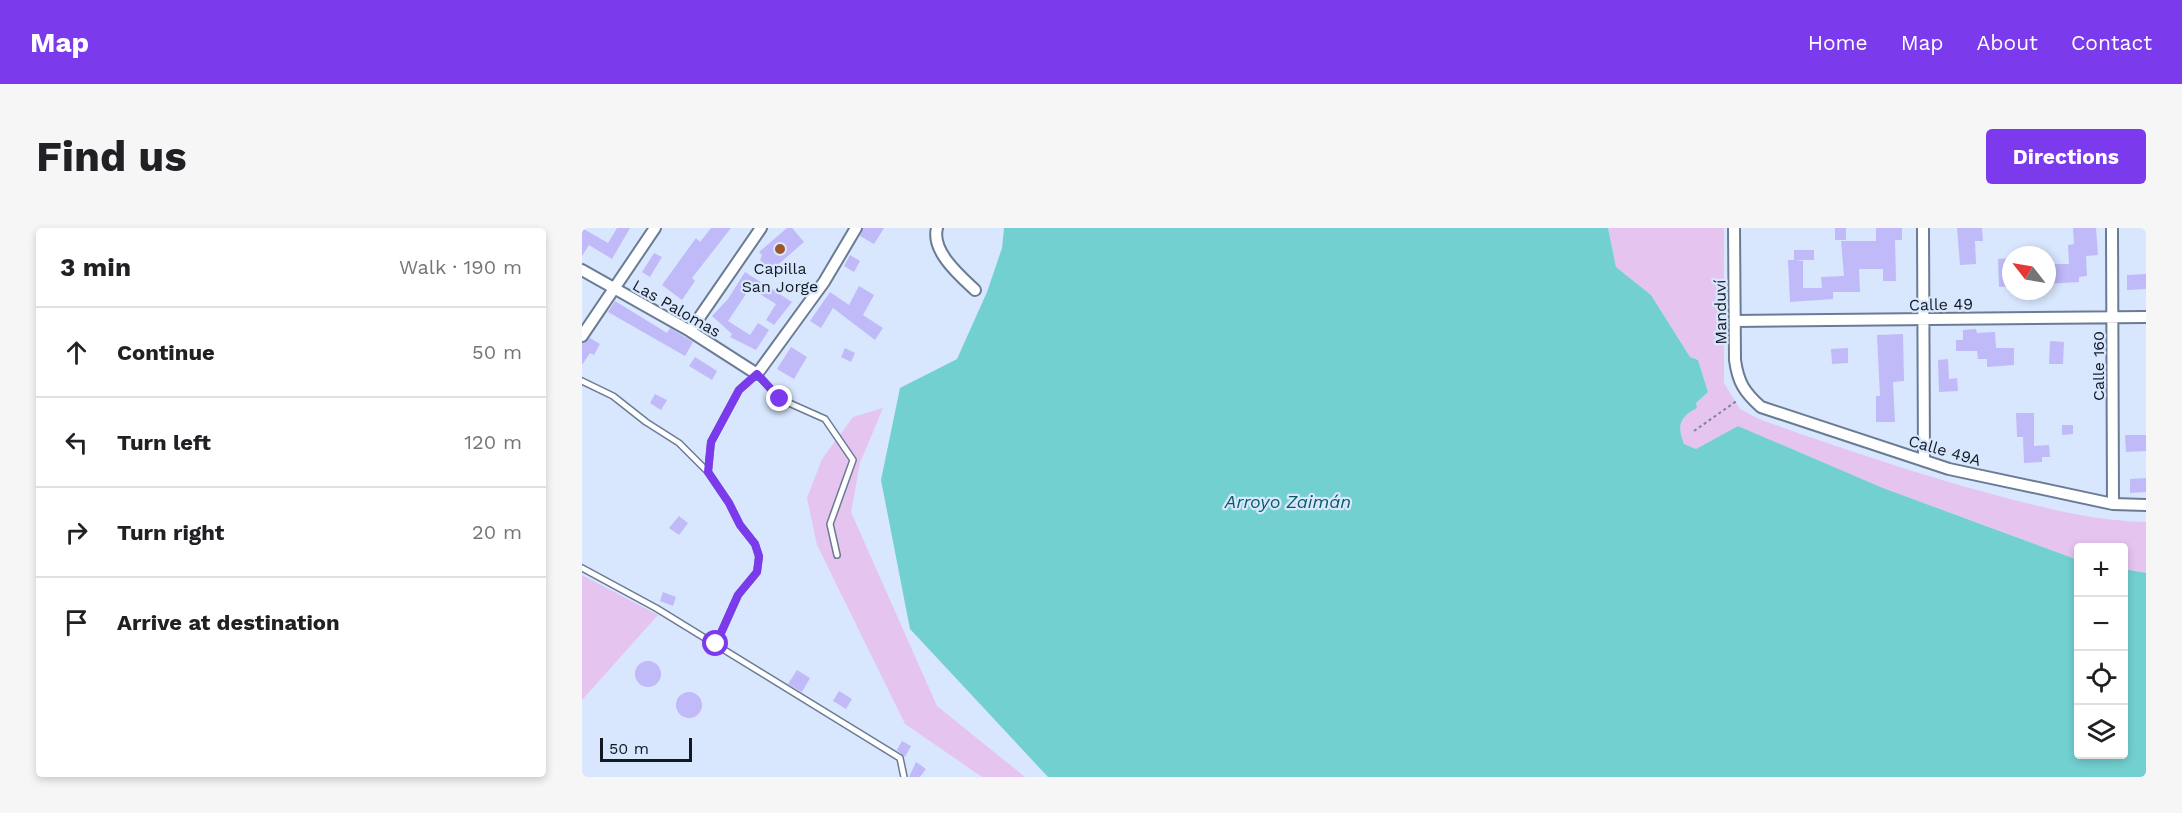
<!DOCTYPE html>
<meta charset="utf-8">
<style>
:root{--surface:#fff;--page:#f6f6f6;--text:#202124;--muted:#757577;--line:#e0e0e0;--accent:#7c3aed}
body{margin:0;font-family:"Work Sans",sans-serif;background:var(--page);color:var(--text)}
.controls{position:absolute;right:18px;bottom:18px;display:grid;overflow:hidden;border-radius:6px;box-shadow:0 3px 9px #0003}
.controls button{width:54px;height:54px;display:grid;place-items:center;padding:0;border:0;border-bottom:2px solid var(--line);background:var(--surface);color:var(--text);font:30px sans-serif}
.compass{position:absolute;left:1420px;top:18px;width:54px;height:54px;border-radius:50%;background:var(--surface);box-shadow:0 3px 9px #0003;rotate:301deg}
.scale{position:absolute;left:18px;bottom:15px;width:92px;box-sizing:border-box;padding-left:6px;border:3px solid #131923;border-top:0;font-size:16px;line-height:21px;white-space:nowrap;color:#131923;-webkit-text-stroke:4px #d8e7fe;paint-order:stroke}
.stop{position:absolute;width:18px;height:18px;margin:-14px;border:4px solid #7c3aed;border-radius:50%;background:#fff}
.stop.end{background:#7c3aed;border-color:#fff;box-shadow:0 2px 6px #0008}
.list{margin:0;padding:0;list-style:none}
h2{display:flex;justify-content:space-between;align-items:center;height:78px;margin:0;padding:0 24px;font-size:26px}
h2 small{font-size:20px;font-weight:400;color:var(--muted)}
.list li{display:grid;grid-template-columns:39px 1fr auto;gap:18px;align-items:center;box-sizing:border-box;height:90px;padding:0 24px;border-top:2px solid var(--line)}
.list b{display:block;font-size:22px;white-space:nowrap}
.list em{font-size:20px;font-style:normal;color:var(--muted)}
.icon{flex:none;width:33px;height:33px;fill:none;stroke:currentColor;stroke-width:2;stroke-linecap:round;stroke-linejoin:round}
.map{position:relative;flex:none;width:1564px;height:549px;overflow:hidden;border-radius:6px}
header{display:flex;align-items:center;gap:36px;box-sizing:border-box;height:84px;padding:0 30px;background:var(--accent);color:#fff}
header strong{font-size:28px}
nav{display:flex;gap:33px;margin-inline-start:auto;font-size:21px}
.intro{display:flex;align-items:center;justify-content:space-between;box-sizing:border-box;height:144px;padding:0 36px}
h1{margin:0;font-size:42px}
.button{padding:15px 27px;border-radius:6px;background:var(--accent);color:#fff;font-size:21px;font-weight:700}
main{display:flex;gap:36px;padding:0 36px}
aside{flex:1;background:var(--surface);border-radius:6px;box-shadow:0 3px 9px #0003}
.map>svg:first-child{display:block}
</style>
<header>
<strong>Map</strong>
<nav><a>Home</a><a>Map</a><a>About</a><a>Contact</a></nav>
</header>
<div class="intro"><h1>Find us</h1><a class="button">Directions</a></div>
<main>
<aside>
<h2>3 min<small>Walk · 190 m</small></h2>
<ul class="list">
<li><svg class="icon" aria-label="ahead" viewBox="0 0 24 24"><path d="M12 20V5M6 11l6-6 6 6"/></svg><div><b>Continue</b></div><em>50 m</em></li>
<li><svg class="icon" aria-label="left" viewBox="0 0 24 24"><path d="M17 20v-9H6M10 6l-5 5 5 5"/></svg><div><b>Turn left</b></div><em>120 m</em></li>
<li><svg class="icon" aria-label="right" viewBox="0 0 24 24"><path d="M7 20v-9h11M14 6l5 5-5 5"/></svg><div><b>Turn right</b></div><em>20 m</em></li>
<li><svg class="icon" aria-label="arrive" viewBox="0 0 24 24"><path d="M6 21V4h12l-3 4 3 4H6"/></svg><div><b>Arrive at destination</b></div></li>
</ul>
</aside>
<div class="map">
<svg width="1564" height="549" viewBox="0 0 1564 549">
<rect width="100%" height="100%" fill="#d8e7fe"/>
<!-- green -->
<path fill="#e6c4f0" d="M1026 0H1142V155L1158 181 1179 192C1254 218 1329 244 1406 265 1458 279 1510 293 1564 294V345L1542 341V320H1496V332L1301 260 1156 198 1114 221 1102 216C1095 198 1097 189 1114 180V175L1126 164 1116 132 1108 129 1069 67 1034 39Z
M301 180 278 235 269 284 355 478 443 549H400L323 496 235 317 225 270 240 231 271 189Z
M0 347 76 387 0 472Z"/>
<!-- water -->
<path fill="#73d0d1" d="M422 0H1026L1034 39 1069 67 1108 129 1116 132 1126 164 1114 175 1115 180C1097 189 1095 198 1102 216L1114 221 1156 198 1301 260 1496 332V526H1542V341L1564 345V549H466L328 401 299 252 318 160 375 131 405 64 420 20Z"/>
<!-- building -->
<path fill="#c0baf9" d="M0 0 26 15 35 0H48L30 31 7 17 0 28Z
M129 0H149L110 50 113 53 100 72 80 57 114 10 118 14Z
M205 0H210L222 14 191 41 187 36H182L178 32 180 27 177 24Z
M281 0H302L292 16 278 8Z
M1253 0H1264V12H1253Z
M1294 0H1320V12H1313L1314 53H1301V41H1277L1278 64H1251V71L1208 74 1206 32H1212V22H1232V32H1213L1221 33V60H1240L1239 49 1262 48 1259 13H1294Z
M1375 0H1400L1401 13H1393L1394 36 1378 37Z
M1491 0H1514L1516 27 1504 28 1505 48 1497 49V54L1465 56V40H1473V36H1487L1486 17 1492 16Z
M72 25 80 29 68 49 60 44Z
M268 27 278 33 272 44 262 38Z
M1429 30V58L1417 59 1416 31Z
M163 44 210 74 192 97 184 92 194 76 168 60 146 93 168 107 176 95 187 102 174 122 148 109 150 106 130 88 146 71Z
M1564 46V61L1545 62V47Z
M277 58 292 67 281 87 301 100 293 112 251 80 239 100 228 93 248 64 267 77Z
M33 73 85 105 88 100 111 114 103 128 26 84Z
M1394 101 1395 105 1413 104 1414 120H1432V137L1405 139V131H1396L1395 123H1374V112H1381V102Z
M1321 106 1322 153 1311 154 1313 194H1294V168H1298L1295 107Z
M8 110 18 116 12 127 8 125 0 137V115Z
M1468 113 1482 114 1481 136H1467Z
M209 119 225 129 212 151 195 141Z
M263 120 273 125 269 134 259 129Z
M1266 120V135L1250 136 1249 121Z
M113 129 135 143 130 152 107 138Z
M1366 131 1367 151 1375 150 1376 163 1357 164 1356 132Z
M73 166 85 172 79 182 68 175Z
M1434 185H1452V218L1467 217 1468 229H1460V234L1442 235 1441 209H1435Z
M1480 197H1491V206L1480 207Z
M1543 207H1564V223L1544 224Z
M1564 250V264L1548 265V251Z
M97 288 106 295 97 307 87 300Z
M81 364 94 369 91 378 78 373Z
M53 446a13 13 0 1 1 26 0a13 13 0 1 1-26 0Z
M215 442 228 450 220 464 206 456Z
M257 463 270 471 264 481 251 473Z
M94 477a13 13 0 1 1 26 0a13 13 0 1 1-26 0Z
M320 513 329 518 323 529 315 522Z
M334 534 344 541 338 549H327Z"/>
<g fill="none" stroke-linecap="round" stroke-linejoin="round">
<!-- lane casing -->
<g stroke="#6a7b94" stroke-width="8">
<path id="lane" d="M0 153 31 168 64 194 97 215 126 244 147 275 158 297 173 316 177 329 175 344 156 367 134 416
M126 244 129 214 157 162 175 146 198 171 243 191 271 232 248 296 255 327
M0 340 74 380 318 530 322 549"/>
</g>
<!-- street casing -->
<g stroke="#6a7b94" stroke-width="14">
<path id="street" d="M355 0C349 23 377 47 393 62
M1152 0 1153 132C1156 154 1162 164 1179 179L1367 241 1531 276 1564 277
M1341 0 1342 233
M1530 0 1531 276
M0 42 108 103 175 146 242 54 274 0
M1153 93 1564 89
M108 103 179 0
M0 108 73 0"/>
</g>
<!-- path -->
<path stroke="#7b8697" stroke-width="2" stroke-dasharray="3 3" stroke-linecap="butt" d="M1112 203 1156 172"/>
<!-- lane -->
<use href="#lane" stroke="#fff" stroke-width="5"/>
<!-- street -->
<use href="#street" stroke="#fff" stroke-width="10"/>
</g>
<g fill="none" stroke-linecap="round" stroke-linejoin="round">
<!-- route -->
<path stroke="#7c3aed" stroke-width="8" d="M134 416 156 367 175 344 177 328 173 316 158 297 147 275 126 244 129 214 157 162 175 146 198 171"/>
</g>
<!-- markers -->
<circle fill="#9c572b" stroke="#d8e7fe" stroke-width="2" cx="198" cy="21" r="6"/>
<g text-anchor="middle" stroke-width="4.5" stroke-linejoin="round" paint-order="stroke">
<!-- poi labels -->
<g font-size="16" fill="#131923" stroke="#d8e7fe">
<text x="198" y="46">Capilla<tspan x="198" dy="18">San Jorge</tspan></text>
</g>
<!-- street labels -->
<g font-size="16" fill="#131923" stroke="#d8e7fe">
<text transform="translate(1359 76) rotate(-1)" y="6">Calle 49</text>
<text transform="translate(95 80) rotate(30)" y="6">Las Palomas</text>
<text transform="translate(1138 84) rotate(-91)" y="6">Manduví</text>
<text transform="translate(1516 138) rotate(-90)" y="6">Calle 160</text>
<text transform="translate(1363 222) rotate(16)" y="6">Calle 49A</text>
</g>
<!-- water labels -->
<g font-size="18" font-style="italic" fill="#075b5c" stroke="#d8e7fe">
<text x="706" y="280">Arroyo Zaimán</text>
</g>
</g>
</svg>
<div class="controls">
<button>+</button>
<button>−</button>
<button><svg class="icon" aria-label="locate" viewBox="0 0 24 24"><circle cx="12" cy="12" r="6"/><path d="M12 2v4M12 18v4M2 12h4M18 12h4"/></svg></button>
<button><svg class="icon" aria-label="layers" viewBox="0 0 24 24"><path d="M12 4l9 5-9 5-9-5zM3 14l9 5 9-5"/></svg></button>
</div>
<svg class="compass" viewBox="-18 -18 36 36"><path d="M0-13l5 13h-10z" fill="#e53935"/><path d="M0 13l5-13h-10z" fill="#757577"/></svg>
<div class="scale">50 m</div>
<div class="stop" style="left:134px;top:416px"></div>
<div class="stop end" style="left:198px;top:171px"></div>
</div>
</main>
